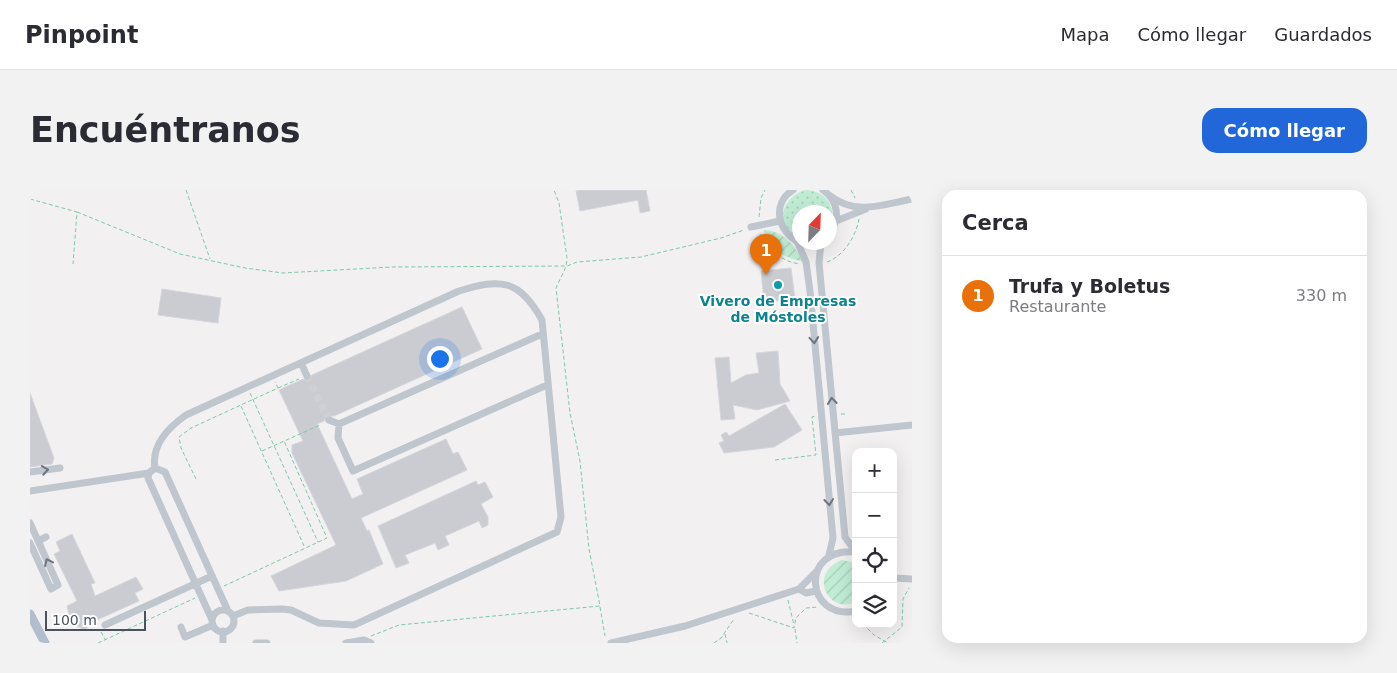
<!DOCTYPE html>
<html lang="es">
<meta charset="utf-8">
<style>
:root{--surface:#fff;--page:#f2f2f3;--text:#2b2b33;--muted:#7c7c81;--line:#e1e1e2;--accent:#2267da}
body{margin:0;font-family:"DejaVu Sans",sans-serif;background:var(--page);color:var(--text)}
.controls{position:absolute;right:15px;bottom:15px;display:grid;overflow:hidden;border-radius:10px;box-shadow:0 5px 20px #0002}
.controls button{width:45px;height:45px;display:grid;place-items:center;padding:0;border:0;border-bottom:1px solid var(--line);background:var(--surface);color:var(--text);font:25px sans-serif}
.compass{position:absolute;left:762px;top:15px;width:45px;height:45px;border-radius:50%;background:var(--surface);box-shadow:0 5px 20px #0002;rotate:23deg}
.scale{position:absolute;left:15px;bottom:12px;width:101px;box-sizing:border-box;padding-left:5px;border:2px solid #49525d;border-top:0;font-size:14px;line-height:18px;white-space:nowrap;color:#49525d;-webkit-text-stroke:4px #fff;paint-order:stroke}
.you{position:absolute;left:409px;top:168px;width:18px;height:18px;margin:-12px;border:4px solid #fff;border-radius:50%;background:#1a73e8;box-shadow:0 0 0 8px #1a73e833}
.badge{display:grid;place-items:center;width:32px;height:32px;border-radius:50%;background:var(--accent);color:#fff;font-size:16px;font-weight:700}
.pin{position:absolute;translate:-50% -41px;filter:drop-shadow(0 1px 2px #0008)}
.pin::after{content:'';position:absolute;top:26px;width:18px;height:15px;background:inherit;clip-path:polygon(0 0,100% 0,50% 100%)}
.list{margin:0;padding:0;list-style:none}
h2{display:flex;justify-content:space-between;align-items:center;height:65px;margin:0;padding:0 20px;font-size:21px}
h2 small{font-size:16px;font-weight:400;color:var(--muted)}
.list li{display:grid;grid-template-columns:32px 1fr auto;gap:15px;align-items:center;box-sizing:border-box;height:80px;padding:0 20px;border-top:1px solid var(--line)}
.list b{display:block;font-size:19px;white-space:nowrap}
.list p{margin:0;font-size:16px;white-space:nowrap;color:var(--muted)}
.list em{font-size:16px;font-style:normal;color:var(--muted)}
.icon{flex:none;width:28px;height:28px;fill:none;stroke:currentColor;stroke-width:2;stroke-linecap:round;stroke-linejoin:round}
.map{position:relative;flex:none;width:882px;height:453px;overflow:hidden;border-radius:15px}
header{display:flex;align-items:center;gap:30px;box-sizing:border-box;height:70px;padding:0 25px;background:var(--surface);border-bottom:1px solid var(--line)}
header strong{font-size:24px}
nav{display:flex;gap:28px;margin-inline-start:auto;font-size:18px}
.intro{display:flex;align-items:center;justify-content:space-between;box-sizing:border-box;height:120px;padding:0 30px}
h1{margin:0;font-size:35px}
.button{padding:12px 22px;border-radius:15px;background:var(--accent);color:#fff;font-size:18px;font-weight:700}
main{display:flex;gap:30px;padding:0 30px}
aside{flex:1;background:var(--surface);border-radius:15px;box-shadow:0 5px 20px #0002}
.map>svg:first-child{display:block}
</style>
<header>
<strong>Pinpoint</strong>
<nav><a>Mapa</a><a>Cómo llegar</a><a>Guardados</a></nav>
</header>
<div class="intro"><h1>Encuéntranos</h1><a class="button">Cómo llegar</a></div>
<main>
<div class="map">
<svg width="882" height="453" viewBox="0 0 882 453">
<defs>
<pattern id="grass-dots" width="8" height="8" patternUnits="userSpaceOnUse" patternTransform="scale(1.25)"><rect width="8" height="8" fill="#c1edd5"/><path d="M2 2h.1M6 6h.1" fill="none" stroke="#a7cdb9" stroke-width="1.8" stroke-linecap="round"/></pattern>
<pattern id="garden-furrows" width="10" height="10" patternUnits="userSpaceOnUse" patternTransform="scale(1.25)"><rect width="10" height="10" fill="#c1edd5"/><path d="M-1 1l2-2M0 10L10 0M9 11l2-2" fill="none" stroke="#a7cdb9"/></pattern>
</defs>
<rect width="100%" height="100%" fill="#f2f0f0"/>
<!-- grass -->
<path fill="url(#grass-dots)" d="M775 0C796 0 807 17 800 36L799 22H769V47C743 38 751 7 775 0Z"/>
<!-- garden -->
<path fill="url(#garden-furrows)" d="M734 40C752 40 766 56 772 71 755 69 738 58 734 40Z
M812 370 826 373V412C797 425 778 382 812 370Z"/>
<!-- building -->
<path fill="#caccd2" stroke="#d5d6db" d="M550 0H616L620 21 610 23 608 10 550 21 546 1Z
M761 78 765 109 734 112 731 81Z
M132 99 191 108 188 133 128 125Z
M432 117 452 159 304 226H296L294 231 287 234 322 309 333 304 327 289 416 249 423 264 428 262 437 280 331 328 337 341 339 340 353 374 316 391 249 401 241 386 306 355 262 263V255L273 251 249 200 273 189 279 191 282 185Z
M748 161 750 194 760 211 727 220 703 215 705 229 691 230 685 168 699 167 701 193 716 185 729 183 726 163Z
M0 203 24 268 22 274 0 277Z
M755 214 772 240 744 257 694 263 689 253 694 251 691 245 696 242 699 246Z
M446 291 448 295 455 292 463 307 451 314 458 327V335L452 338 449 331 415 346 419 355 408 360 405 353 375 365 379 373 366 378 348 336Z
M42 344 65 393 61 394 65 406 106 387 113 399 105 403 109 411 69 429 54 440 41 432 37 416 47 411 24 364 30 361 26 352Z"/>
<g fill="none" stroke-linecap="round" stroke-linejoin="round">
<!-- minor-tunnel -->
<path stroke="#d0d0d3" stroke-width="7" stroke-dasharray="7 3.5" stroke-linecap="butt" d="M277 186 299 230"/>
<!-- path -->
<path stroke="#7bcaa8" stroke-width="1" stroke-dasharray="4 2.5" stroke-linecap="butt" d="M156 0 180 69
M821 0 825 8
M0 9 47 22 43 74
M47 22 150 64 215 78 253 83 362 77 537 76 547 72 611 67 691 48 714 40
M729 27 731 8 735 0
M730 44C738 59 752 72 770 74
M797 72C814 66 826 46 829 29
M248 198 269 189
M220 203 288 352
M211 216 275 358
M811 224H816
M232 261 290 235
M745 270 786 265 782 227 785 226
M166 289 151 258 149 247 161 238 248 198 245 192
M194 396 297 348 254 251
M758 410 764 435
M570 417 575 446
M719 423 764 438 766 428 776 418 788 417
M66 431 68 436
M833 434 844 445 858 453
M765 439 767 453
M71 442 75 449
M695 444 697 453
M341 446 369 435 570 416 559 359 550 271 540 223 526 98C530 88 537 79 537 68L529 13 524 0
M68 453 165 408
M684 453 691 448 704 429
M852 453 872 437 873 409 879 398"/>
<!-- minor -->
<path stroke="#bfc6ce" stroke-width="7" d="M763 0C741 13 748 43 769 52
M793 0C808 11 811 28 799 43
M799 5C825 26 852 15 882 9
M806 31 836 19
M721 37 750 31
M767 51 776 72 780 101 803 348 799 365
M772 52H784
M791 52 789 73 815 347 825 361
M512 144 309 234 308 248 323 281 517 195
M271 173 277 186
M299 230 309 234
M805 243 882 235
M125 278C121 255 139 237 156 225L429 101C471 88 489 89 512 130L531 327 527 342 324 435 289 433 261 420 252 419 218 420 203 426
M0 282 30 278
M0 301 119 283
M0 333 28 395 21 399 0 353
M8 351 16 347
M826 362C769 356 775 431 826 421
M863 388 882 389
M769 399 776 403 786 401
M182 431a11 11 0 1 1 22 0a11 11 0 1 1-22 0Z
M182 430 118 288 119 283 125 278 135 282 198 421
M75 435 182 386
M151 437 155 447 183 435
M193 441V453
M226 453H237
M316 453 334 450 341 453
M581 453 655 436 769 399 787 381"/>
<!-- major -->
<path stroke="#b1becd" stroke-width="9" d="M0 424 15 453"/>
</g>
<!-- one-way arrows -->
<defs><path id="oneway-chevron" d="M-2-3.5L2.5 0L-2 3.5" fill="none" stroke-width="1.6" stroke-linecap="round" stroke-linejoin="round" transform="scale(1.25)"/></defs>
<g stroke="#6c757f">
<use href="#oneway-chevron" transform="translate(784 150) rotate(85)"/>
<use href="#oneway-chevron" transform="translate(802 211) rotate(-96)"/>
<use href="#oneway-chevron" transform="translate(15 280) rotate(-9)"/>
<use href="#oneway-chevron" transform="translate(799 312) rotate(84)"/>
<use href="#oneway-chevron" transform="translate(18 372) rotate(-115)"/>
</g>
<!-- markers -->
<circle fill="#0f9aa8" stroke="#fff" stroke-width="2" cx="748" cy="95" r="5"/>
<g text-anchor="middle" stroke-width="4" stroke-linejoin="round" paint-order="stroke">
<!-- culture labels -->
<g font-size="14" font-weight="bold" fill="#0d838f" stroke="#fff">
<text x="748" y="116">Vivero de Empresas<tspan x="748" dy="16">de Móstoles</tspan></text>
</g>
</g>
</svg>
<div class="controls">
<button>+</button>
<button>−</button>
<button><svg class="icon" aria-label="locate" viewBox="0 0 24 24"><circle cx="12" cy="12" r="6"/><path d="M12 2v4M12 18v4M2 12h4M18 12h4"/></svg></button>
<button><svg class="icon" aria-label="layers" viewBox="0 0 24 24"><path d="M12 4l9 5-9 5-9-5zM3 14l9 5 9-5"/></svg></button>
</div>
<svg class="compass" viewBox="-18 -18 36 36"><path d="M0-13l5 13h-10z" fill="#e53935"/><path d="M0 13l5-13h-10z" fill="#7c7c81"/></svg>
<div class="scale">100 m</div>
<div class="you"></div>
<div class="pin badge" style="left:736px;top:85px;background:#e8710a">1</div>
</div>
<aside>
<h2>Cerca<small></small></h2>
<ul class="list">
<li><span class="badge" style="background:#e8710a">1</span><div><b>Trufa y Boletus</b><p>Restaurante</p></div><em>330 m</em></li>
</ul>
</aside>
</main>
